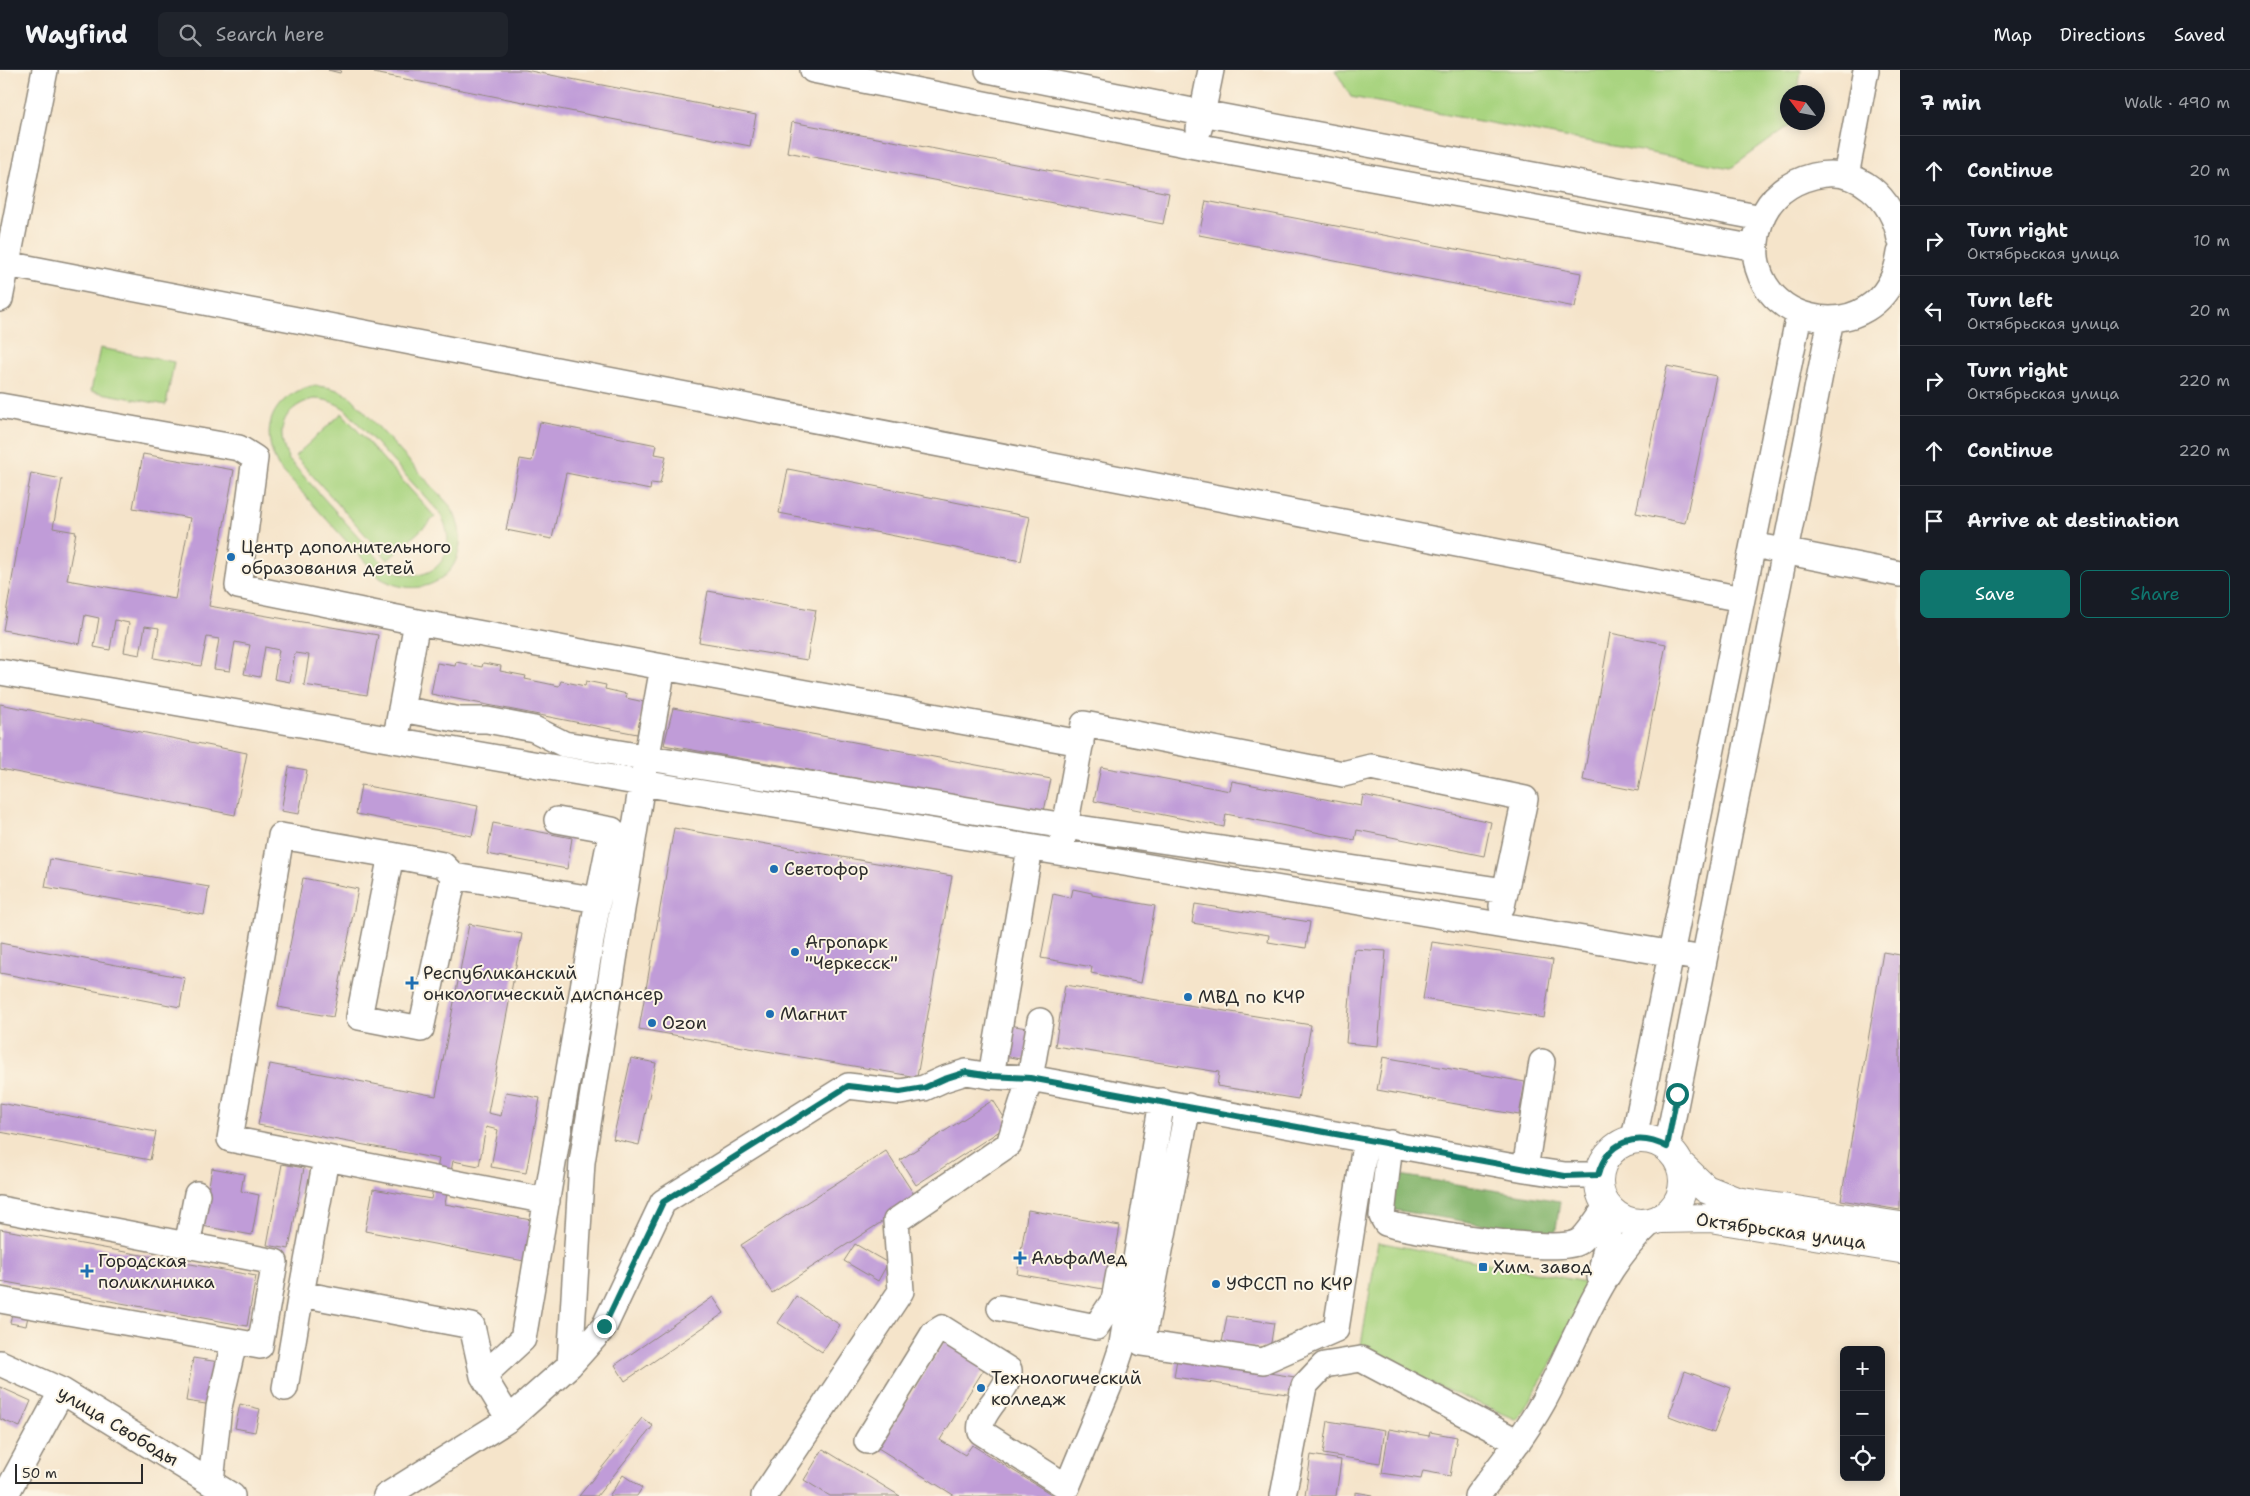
<!DOCTYPE html>
<meta charset="utf-8">
<style>
:root{--surface:#171b24;--page:#20242c;--text:#f1f3f6;--muted:#9ea1a6;--line:#363941;--accent:#0f766e}
body{margin:0;font-family:"Shantell Sans",sans-serif;background:var(--page);color:var(--text)}
.controls{position:absolute;right:15px;bottom:15px;display:grid;overflow:hidden;border-radius:8px;box-shadow:0 2px 12px #0003}
.controls button{width:45px;height:45px;display:grid;place-items:center;padding:0;border:0;border-bottom:1px solid var(--line);background:var(--surface);color:var(--text);font:25px sans-serif}
.compass{position:absolute;left:1780px;top:15px;width:45px;height:45px;border-radius:50%;background:var(--surface);box-shadow:0 2px 12px #0003;rotate:302deg}
.scale{position:absolute;left:15px;bottom:12px;width:128px;box-sizing:border-box;padding-left:5px;border:2px solid #2b2b2b;border-top:0;font-size:14px;line-height:18px;white-space:nowrap;color:#2b2b2b;-webkit-text-stroke:4px #fcf5e5;paint-order:stroke}
.stop{position:absolute;width:15px;height:15px;margin:-11px;border:4px solid #0f766e;border-radius:50%;background:#fff}
.stop.end{background:#0f766e;border-color:#fff;box-shadow:0 1px 5px #0008}
.list{margin:0;padding:0;list-style:none}
h2{display:flex;justify-content:space-between;align-items:center;height:65px;margin:0;padding:0 20px;font-size:21px}
h2 small{font-size:16px;font-weight:400;color:var(--muted)}
.list li{display:grid;grid-template-columns:32px 1fr auto;gap:15px;align-items:center;box-sizing:border-box;height:70px;padding:0 20px;border-top:1px solid var(--line)}
.list b{display:block;font-size:19px;white-space:nowrap}
.list p{margin:0;font-size:16px;white-space:nowrap;color:var(--muted)}
.list em{font-size:16px;font-style:normal;color:var(--muted)}
.actions{display:flex;gap:10px;padding:15px 20px}
.actions a{flex:1;padding:11px 0;border:1px solid var(--accent);border-radius:8px;text-align:center;font-size:18px;color:var(--accent)}
.actions .main{background:var(--accent);color:#fff}
.icon{flex:none;width:28px;height:28px;fill:none;stroke:currentColor;stroke-width:2;stroke-linecap:round;stroke-linejoin:round}
.map{position:relative;flex:none;width:1900px;height:1426px;overflow:hidden}
header{display:flex;align-items:center;gap:30px;box-sizing:border-box;height:70px;padding:0 25px;background:var(--surface);border-bottom:1px solid var(--line)}
header strong{font-size:24px}
nav{display:flex;gap:28px;margin-inline-start:auto;font-size:18px}
.search{width:350px;height:45px;background:var(--page);display:flex;align-items:center;gap:12px;box-sizing:border-box;padding:0 18px;border-radius:8px;color:var(--muted);font-size:19px}
main{display:flex}
aside{flex:1;background:var(--surface)}
.map>svg:first-child{display:block}
</style>
<header>
<strong>Wayfind</strong>
<div class="search"><svg class="icon" aria-label="search" viewBox="0 0 24 24"><circle cx="10" cy="10" r="6"/><path d="M15 15l6 6"/></svg>Search here</div>
<nav><a>Map</a><a>Directions</a><a>Saved</a></nav>
</header>
<main>
<div class="map">
<svg width="1900" height="1426" viewBox="0 0 1900 1426">
<rect width="100%" height="100%" fill="#fcf5e5"/>
<filter id="ink" filterUnits="userSpaceOnUse"><feTurbulence type="fractalNoise" baseFrequency=".02" numOctaves="2"/><feDisplacementMap in="SourceGraphic" scale="10" xChannelSelector="R" yChannelSelector="G"/><feConvolveMatrix kernelMatrix="1 2 1 2 8 2 1 2 1" color-interpolation-filters="sRGB"/></filter>
<filter id="wash" filterUnits="userSpaceOnUse"><feTurbulence type="fractalNoise" baseFrequency=".0096" numOctaves="4" result="noise"/><feDisplacementMap in="SourceGraphic" scale="20" xChannelSelector="R" yChannelSelector="G"/><feGaussianBlur stdDeviation="1.12" result="paint"/><feColorMatrix in="noise" values="0 0 0 0 0 0 0 0 0 0 0 0 0 0 0 0 0 1.4 0 .05"/><feComposite in="paint" operator="in"/></filter>
<g filter="url(#wash)">
<rect width="100%" height="100%" fill="#f5e4ca"/>
<!-- green -->
<path fill="#a9d480" stroke="#6a8056" fill-rule="evenodd" d="M1335 0H1801L1798 22H1788V52L1793 53 1731 98 1351 27Z
M100 278 174 292 166 335 91 321Z
M311 316C328 316 339 319 352 328L450 436C482 489 433 539 380 508L278 396C259 359 271 328 311 316ZM313 329C326 329 334 332 345 339L439 442C465 485 429 522 386 497L289 390C275 362 281 338 313 329Z
M342 343 435 447 388 490 295 386Z
M1378 1172 1585 1212 1586 1224 1555 1287 1518 1350 1423 1310 1361 1275Z"/>
<!-- forest -->
<path fill="#86b66e" stroke="#58704c" d="M1394 1104 1560 1131 1555 1166 1388 1139Z"/>
<g id="blocks">
<!-- building -->
<path fill="#c09cd8" d="M328 0H341L340 3Z
M375 0H525L756 45 750 76 374 3Z
M792 52 1169 123 1163 154 787 82Z
M1206 131 1581 203 1575 237 1199 165Z
M1667 296 1716 306 1685 453 1636 443Z
M540 352 657 375 655 384 666 386 660 414 651 413 650 420 566 403 552 469 506 460 520 389 532 391Z
M143 384 234 400 209 536 378 565 367 625 304 615 309 585 295 583 290 612 274 609 279 580 265 577 260 607 244 604 250 575 235 572 230 601 214 599 219 569 207 567 201 596 154 588 159 558 145 556 140 585 124 582 129 553 115 550 110 580 94 577 99 548 85 545 80 574 3 560 31 403 62 409 53 458 76 462 67 510 175 529 190 448 133 438Z
M788 399 1030 447 1021 491 779 443Z
M708 521 816 540 807 590 699 572Z
M1610 563 1666 574 1638 721 1583 710Z
M456 592 482 597 483 593 501 596 500 601 526 606 525 609 559 616 561 611 585 616 586 611 606 615 605 619 627 624 626 628 644 632 637 664 431 624 437 593 455 596Z
M0 634 247 683 235 745 0 699Z
M673 638 1051 709 1044 741 664 675Z
M289 697 307 700 299 744 281 741Z
M1101 697 1230 721 1232 711 1361 736 1363 725 1491 752 1484 786 1357 760 1355 770 1226 744 1224 757 1094 731Z
M361 715 478 736 472 766 356 744Z
M493 753 572 768 567 799 487 784Z
M674 758 952 806 917 1007 639 959Z
M50 789 209 817 204 845 45 817Z
M303 808 358 819 333 947 278 937Z
M1073 819 1092 823V825L1155 836 1141 913 1091 903 1092 897 1041 888 1053 824 1071 828Z
M1195 834 1310 852 1306 878 1268 872 1269 865 1192 853Z
M469 854 522 864 488 1043 501 1046 506 1022 540 1028 526 1103 491 1097 498 1060 486 1057 479 1096 453 1091 445 1134 531 1150 524 1191 365 1161 373 1119 431 1129 439 1089 258 1055 270 994 436 1026Z
M1432 872 1553 890 1544 948 1423 929Z
M0 873 185 908 180 937 0 903Z
M1354 879 1386 881 1378 976 1346 973Z
M1883 882 1900 885V1140L1841 1130Z
M1065 915 1311 955 1298 1029 1217 1016 1219 1002 1055 976Z
M1005 954 1031 959 1025 990 999 985Z
M1383 987 1525 1012 1519 1045 1377 1020Z
M631 988 656 993 639 1075 613 1069Z
M993 1030 1009 1055 916 1115 900 1090Z
M0 1033 156 1062 150 1090 0 1062Z
M886 1081 917 1129 772 1223 741 1175Z
M282 1094 304 1098 289 1179 267 1175Z
M212 1098 244 1104 241 1121 259 1125 252 1165 202 1156Z
M1028 1140 1120 1156 1109 1220 1017 1204Z
M0 1159 256 1206 247 1256 0 1211Z
M855 1174 888 1193 878 1211 844 1191Z
M796 1226 840 1255 822 1282 778 1253Z
M713 1227 724 1243 625 1311 615 1295Z
M13 1238 29 1241 26 1256 10 1253Z
M1227 1246 1274 1253 1270 1279 1222 1273Z
M945 1270 986 1296 940 1370 965 1385 972 1375 1051 1424 1050 1426H955L878 1378Z
M193 1288 219 1292 212 1335 186 1331Z
M1177 1289 1295 1307 1293 1325 1174 1307Z
M1685 1301 1731 1318 1714 1363 1669 1346Z
M0 1317 31 1331 20 1357 0 1349Z
M240 1334 260 1339 255 1362 235 1358Z
M642 1348 653 1356 597 1426H579Z
M1328 1351 1385 1360 1380 1393 1323 1384Z
M1389 1359 1429 1366 1430 1362 1457 1367 1450 1406 1423 1401 1421 1409 1382 1403Z
M823 1379 900 1426H830L804 1410Z
M1311 1385 1341 1390 1336 1426H1305Z
M623 1405 642 1418 637 1426H609Z
M1355 1422 1373 1425V1426H1355Z"/>
</g>
</g>
<g filter="url(#ink)">
<use href="#blocks" fill-opacity="0" stroke="#90887a" stroke-width="1"/>
<g fill="none" stroke-linecap="round" stroke-linejoin="round">
<!-- minor casing -->
<g stroke="#90887a" stroke-width="28">
<path id="minor" d="M813 0 1195 76 1756 178
M988 0 1202 43 1762 148
M1199 59 1211 0
M1846 106 1866 0
M1900 169C1893 129 1858 95 1814 106 1790 112 1770 126 1761 150 1725 255 1884 292 1900 183
M7 194 1742 529
M0 229 45 0
M0 336 239 378 255 388 238 516 417 552
M1768 478 1900 504
M0 602 642 713 1704 889
M401 639 460 650H487L534 659 564 674 1065 756 1505 821
M398 656 417 552 663 597
M557 750 612 760 598 830
M1062 773 1084 654 1343 704 1371 697 1525 729 1502 836
M391 785 281 766 230 1069 547 1131
M454 806 421 959 359 947 391 785 443 795 454 806 598 830 523 1269 483 1306 509 1349
M991 1006 1030 778
M1188 1036 1142 1273 1263 1291 1336 1259 1366 1069
M1634 1069 1799 244
M1390 1073 1382 1146 1386 1153 1396 1156C1428 1162 1555 1185 1578 1172 1587 1167 1600 1145 1607 1136
M1667 1077 1831 249
M326 1089 301 1224 472 1256 483 1306
M1525 1099 1542 992
M0 1139 275 1192 260 1276 0 1230
M187 1176 197 1124
M1600 1207 1613 1143
M1000 1238 1096 1257 1114 1230 1119 1203
M0 1293 62 1321 232 1426
M570 1295 582 1092 642 713 663 597 1081 673
M285 1318 301 1224
M867 1371 934 1263 942 1258 1009 1300C1011 1321 976 1342 981 1362L1067 1417 1109 1316 1121 1280 1162 1031
M211 1412 219 1337 234 1272
M5 1426 62 1321
M386 1426 509 1349 570 1295 604 1257 663 1132 848 1016 900 1022 924 1018 944 1009 966 1002 991 1006 1030 1008 1525 1099 1565 1105H1598
M764 1426 901 1221 896 1151 1009 1074 1030 1008 1040 951
M1283 1426 1304 1316 1324 1295 1361 1289 1518 1372
M1477 1426C1500 1396 1524 1366 1543 1332 1577 1270 1597 1202 1650 1153"/>
</g>
<!-- major casing -->
<g stroke="#90887a" stroke-width="30">
<path id="major" d="M1599 1111a42 42 0 1 1 84 0a42 42 0 1 1-84 0Z
M1681 1095 1706 1119 1736 1131 1900 1156
M1661 1149 1710 1148 1900 1179"/>
</g>
<!-- minor -->
<use href="#minor" stroke="#fff" stroke-width="25"/>
<!-- major -->
<use href="#major" stroke="#fff" stroke-width="28"/>
</g>
</g>
<g fill="none" stroke-linecap="round" stroke-linejoin="round" filter="url(#ink)">
<!-- route -->
<path stroke="#0f766e" stroke-width="6" d="M604 1256 663 1132 848 1016 900 1022 924 1018 944 1009 966 1002 991 1006 1030 1008 1565 1106 1598 1105C1607 1071 1637 1061 1667 1077L1677 1024"/>
</g>
<!-- markers -->
<g fill="#1f6fb2" stroke="#fcf5e5" stroke-width="2">
<circle cx="231" cy="487" r="5"/>
<circle cx="774" cy="799" r="5"/>
<circle cx="795" cy="882" r="5"/>
<path d="M409.5 905.5h5v5h5v5h-5v5h-5v-5h-5v-5h5z"/>
<circle cx="1188" cy="927" r="5"/>
<circle cx="770" cy="944" r="5"/>
<circle cx="652" cy="953" r="5"/>
<path d="M1017.5 1180.5h5v5h5v5h-5v5h-5v-5h-5v-5h5z"/>
<rect x="1478" y="1192" width="10" height="10" rx="2.5"/>
<path d="M84.5 1193.5h5v5h5v5h-5v5h-5v-5h-5v-5h5z"/>
<circle cx="1216" cy="1214" r="5"/>
<circle cx="981" cy="1318" r="5"/>
</g>
<g text-anchor="middle" stroke-width="4" stroke-linejoin="round" paint-order="stroke">
<!-- poi labels -->
<g font-size="18" fill="#2b2b2b" stroke="#fcf5e5" text-anchor="start">
<text x="241" y="483">Центр дополнительного<tspan x="241" dy="21">образования детей</tspan></text>
<text x="784" y="805">Светофор</text>
<text x="805" y="878">Агропарк<tspan x="805" dy="21">"Черкесск"</tspan></text>
<text x="423" y="909">Республиканский<tspan x="423" dy="21">онкологический диспансер</tspan></text>
<text x="1198" y="933">МВД по КЧР</text>
<text x="780" y="950">Магнит</text>
<text x="662" y="959">Ozon</text>
<text x="1031" y="1194">АльфаМед</text>
<text x="98" y="1197">Городская<tspan x="98" dy="21">поликлиника</tspan></text>
<text x="1493" y="1203">Хим. завод</text>
<text x="1226" y="1220">УФССП по КЧР</text>
<text x="991" y="1314">Технологический<tspan x="991" dy="21">колледж</tspan></text>
</g>
<!-- street labels -->
<g font-size="18" fill="#2b2b2b" stroke="#fcf5e5">
<text transform="translate(1781 1161) rotate(8)" y="6">Октябрьская улица</text>
<text transform="translate(118 1356) rotate(31)" y="6">улица Свободы</text>
</g>
</g>
</svg>
<div class="controls">
<button>+</button>
<button>−</button>
<button><svg class="icon" aria-label="locate" viewBox="0 0 24 24"><circle cx="12" cy="12" r="6"/><path d="M12 2v4M12 18v4M2 12h4M18 12h4"/></svg></button>
</div>
<svg class="compass" viewBox="-18 -18 36 36"><path d="M0-13l5 13h-10z" fill="#e53935"/><path d="M0 13l5-13h-10z" fill="#9ea1a6"/></svg>
<div class="scale">50 m</div>
<div class="stop" style="left:1677px;top:1024px"></div>
<div class="stop end" style="left:604px;top:1256px"></div>
</div>
<aside>
<h2>7 min<small>Walk · 490 m</small></h2>
<ul class="list">
<li><svg class="icon" aria-label="ahead" viewBox="0 0 24 24"><path d="M12 20V5M6 11l6-6 6 6"/></svg><div><b>Continue</b></div><em>20 m</em></li>
<li><svg class="icon" aria-label="right" viewBox="0 0 24 24"><path d="M7 20v-9h11M14 6l5 5-5 5"/></svg><div><b>Turn right</b><p>Октябрьская улица</p></div><em>10 m</em></li>
<li><svg class="icon" aria-label="left" viewBox="0 0 24 24"><path d="M17 20v-9H6M10 6l-5 5 5 5"/></svg><div><b>Turn left</b><p>Октябрьская улица</p></div><em>20 m</em></li>
<li><svg class="icon" aria-label="right" viewBox="0 0 24 24"><path d="M7 20v-9h11M14 6l5 5-5 5"/></svg><div><b>Turn right</b><p>Октябрьская улица</p></div><em>220 m</em></li>
<li><svg class="icon" aria-label="ahead" viewBox="0 0 24 24"><path d="M12 20V5M6 11l6-6 6 6"/></svg><div><b>Continue</b></div><em>220 m</em></li>
<li><svg class="icon" aria-label="arrive" viewBox="0 0 24 24"><path d="M6 21V4h12l-3 4 3 4H6"/></svg><div><b>Arrive at destination</b></div></li>
</ul>
<div class="actions"><a class="main">Save</a><a>Share</a></div>
</aside>
</main>
